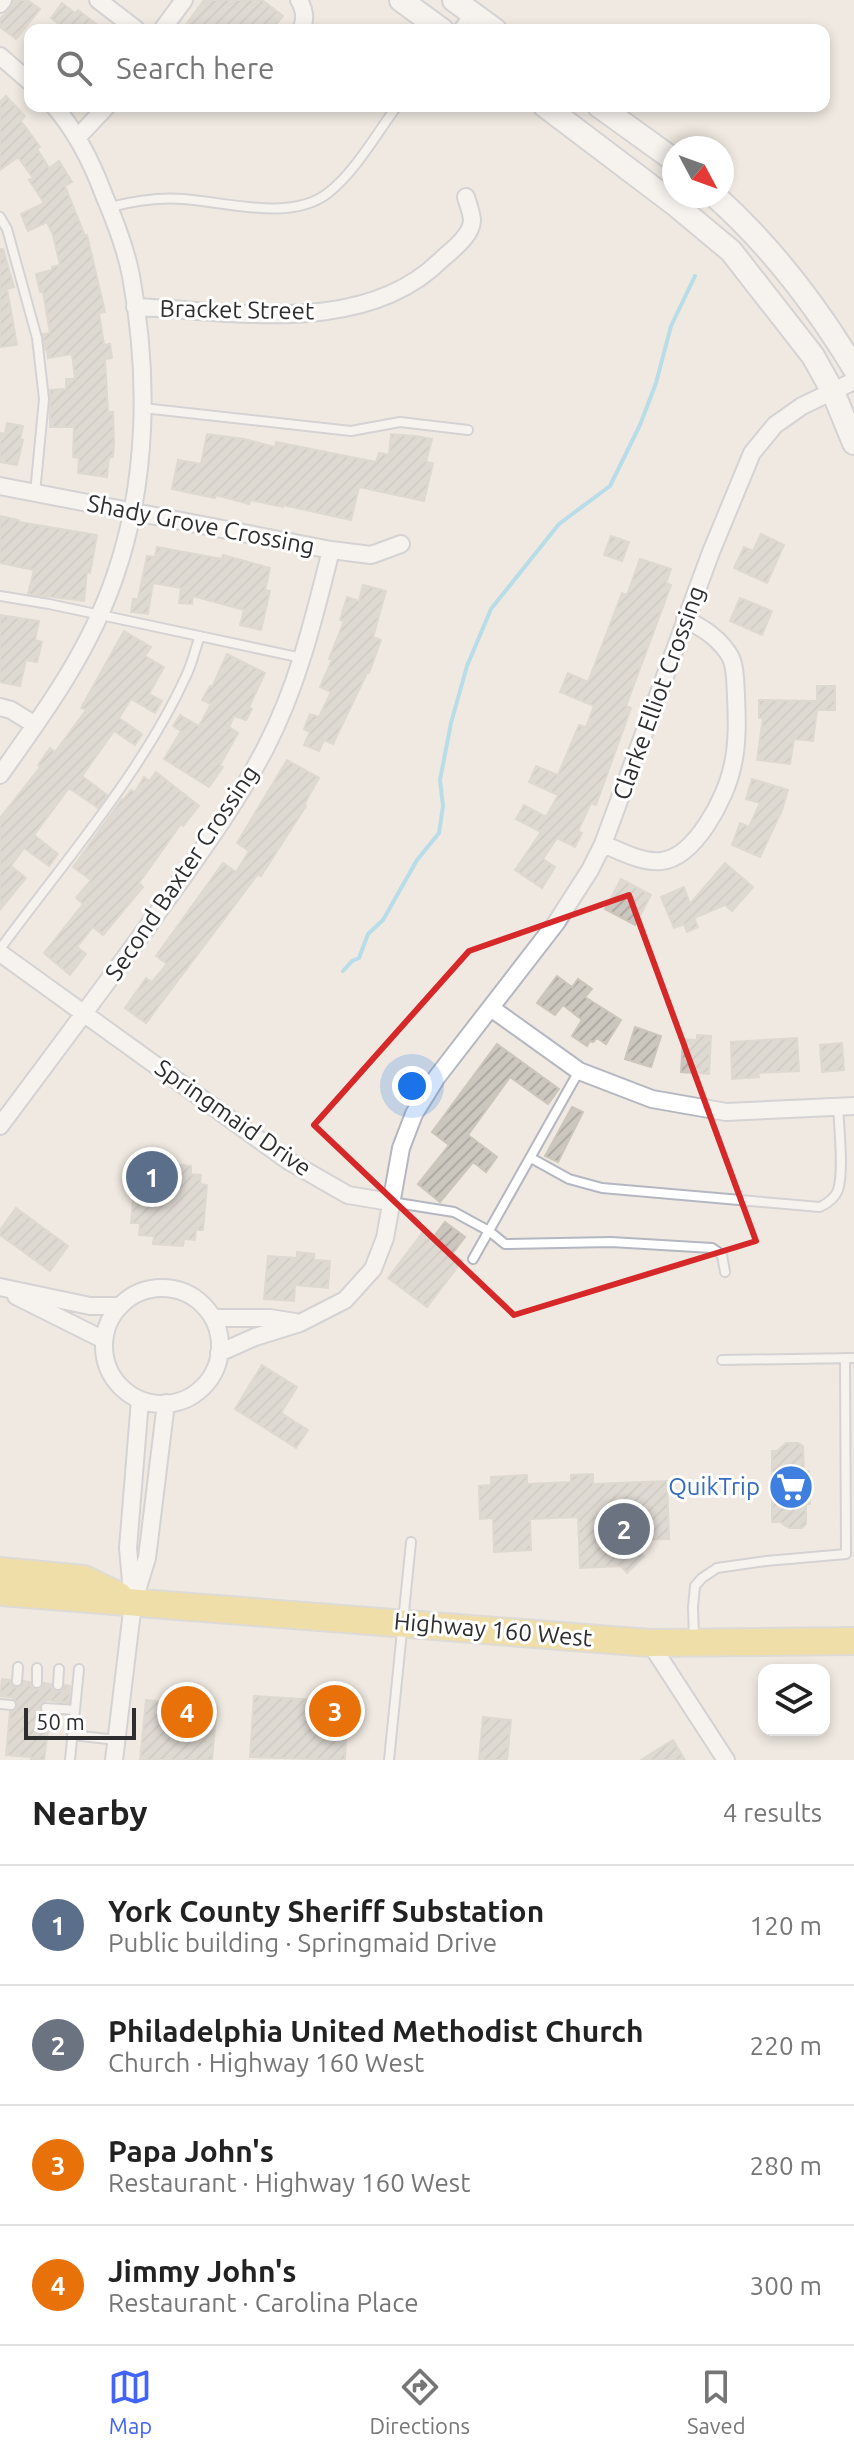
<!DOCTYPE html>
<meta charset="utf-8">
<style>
:root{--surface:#fff;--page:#f2f2f2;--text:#222;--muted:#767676;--line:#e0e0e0;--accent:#4264fb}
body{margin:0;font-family:Ubuntu,sans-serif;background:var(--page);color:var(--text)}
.controls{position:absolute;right:24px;bottom:24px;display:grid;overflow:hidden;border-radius:16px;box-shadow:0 4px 12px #0003}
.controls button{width:72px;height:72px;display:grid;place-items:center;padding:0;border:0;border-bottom:2px solid var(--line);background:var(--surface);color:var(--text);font:40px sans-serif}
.compass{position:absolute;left:662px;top:136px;width:72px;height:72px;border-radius:50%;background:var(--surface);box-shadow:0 4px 12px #0003;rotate:131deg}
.scale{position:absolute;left:24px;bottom:20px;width:112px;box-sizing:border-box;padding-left:8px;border:4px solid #2e2e2e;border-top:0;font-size:22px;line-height:28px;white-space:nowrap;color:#2e2e2e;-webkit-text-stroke:6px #fff;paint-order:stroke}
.you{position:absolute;left:412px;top:1086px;width:28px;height:28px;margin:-20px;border:6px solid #fff;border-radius:50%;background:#1a73e8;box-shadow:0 0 0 12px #1a73e833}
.badge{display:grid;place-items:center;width:52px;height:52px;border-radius:50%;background:var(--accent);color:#fff;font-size:26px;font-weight:700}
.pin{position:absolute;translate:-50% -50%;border:4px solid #fff;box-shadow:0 2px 8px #0006}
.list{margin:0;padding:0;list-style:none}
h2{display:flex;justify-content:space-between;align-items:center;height:104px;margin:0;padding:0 32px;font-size:34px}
h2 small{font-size:26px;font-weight:400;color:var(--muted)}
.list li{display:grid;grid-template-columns:52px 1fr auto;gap:24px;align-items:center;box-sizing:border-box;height:120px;padding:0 32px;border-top:2px solid var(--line)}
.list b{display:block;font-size:30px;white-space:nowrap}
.list p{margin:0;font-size:26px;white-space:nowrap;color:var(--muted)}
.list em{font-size:26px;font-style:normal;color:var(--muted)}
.icon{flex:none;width:44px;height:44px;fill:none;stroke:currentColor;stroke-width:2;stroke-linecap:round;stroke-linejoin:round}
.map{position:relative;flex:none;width:854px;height:1760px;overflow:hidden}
.search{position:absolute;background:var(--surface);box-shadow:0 4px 12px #0003;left:24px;right:24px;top:24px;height:88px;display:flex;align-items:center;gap:20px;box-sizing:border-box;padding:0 28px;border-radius:16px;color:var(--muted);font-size:30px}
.sheet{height:584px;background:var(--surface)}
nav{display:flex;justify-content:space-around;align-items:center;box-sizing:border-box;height:112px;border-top:2px solid var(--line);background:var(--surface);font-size:22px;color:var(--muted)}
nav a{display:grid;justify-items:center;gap:4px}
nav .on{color:var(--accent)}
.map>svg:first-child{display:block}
</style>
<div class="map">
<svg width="854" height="1760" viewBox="0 0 854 1760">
<defs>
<pattern id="building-hatch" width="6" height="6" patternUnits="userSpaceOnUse" patternTransform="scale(2)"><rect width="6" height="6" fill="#cbc7bf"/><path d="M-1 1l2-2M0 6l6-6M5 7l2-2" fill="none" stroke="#afaba4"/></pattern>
</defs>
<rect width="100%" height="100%" fill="#efe9e1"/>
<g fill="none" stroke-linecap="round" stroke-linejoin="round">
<!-- stream -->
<path stroke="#75cff0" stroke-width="4" d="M343 971 352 961 359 958 368 934 383 920 417 860 439 833 443 806 440 780 451 723 467 666 491 609 559 524 610 486 640 425 656 383 671 326 695 276"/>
</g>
<!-- building -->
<path fill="url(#building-hatch)" stroke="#cbc5ba" stroke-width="2" d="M14 0H27L40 9 16 39 0 27V19L12 7Z
M204 0H262L283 16 272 30H182Z
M62 3 75 13 78 10 104 30H67L51 18Z
M6 96 25 116 21 121 40 147 37 149 49 168 59 161 72 182 65 186 85 236 87 235 105 312 99 313 104 345 110 344 112 358 105 359 108 412H113L114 443 113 457H109L107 477 78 473 79 458 73 457 74 427H50V390L66 389V379H75L72 354 48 358 47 350H45L43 334 50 333 43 292H40L36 274 52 270V267L60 265 53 235 47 222 28 231 21 214 44 203 29 180 33 178 18 157 0 170V102Z
M0 249H3L14 287 7 289 17 345 0 347Z
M7 423 23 426 20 439 23 440 17 465 0 462V433L5 434Z
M207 434 244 439 275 447 276 442 376 462 379 453 389 455 391 434 416 436 432 439 426 462 433 463 424 501 359 487 351 520 283 505V507L250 500 249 504 216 495 215 498 172 489 178 460 201 464Z
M0 516 19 520V522L97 535 90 573 87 572 84 601 28 594 34 570 0 563Z
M761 534 784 545 767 583 734 568 744 547 753 551Z
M611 536 629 542 622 561 604 555Z
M157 547 222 559 223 555 270 568 265 590 270 591 261 630 240 625 244 610 193 596 192 604 179 603 181 588 153 583 148 614 131 612 133 599H138L147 556 155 557Z
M640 559 671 569 666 583 671 585 626 706 631 708 596 805 591 803 578 831 582 833 575 847 557 838 543 859 555 867 542 888 515 870 541 832 516 819 524 805 546 817 558 795 529 782 536 766 558 775 579 725 586 727 594 706 560 692 568 673 588 682 622 593 627 595Z
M363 585 386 591 373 637 381 640 369 673H367L333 744 324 740 319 751 304 745 310 732 304 729 310 714 319 717 331 692 320 687 332 660 329 659 344 621 340 620 347 597 359 601Z
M740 598 772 611 762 635 730 621Z
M0 615 39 621 35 640 42 642 37 662 26 660 20 686 0 682Z
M124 631 151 647 145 656 164 667 149 694 162 701 155 713 131 699 119 718 142 734 135 745 114 731 82 776 107 795 98 808 69 788 34 835 58 854 49 866 24 848 11 866 26 878 0 910V818L40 767 38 765 50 748 55 752 86 710 81 708Z
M227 654 265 673 249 707 252 709 246 720 234 716 229 727 238 733 220 765 223 767 209 787 164 759 181 731 173 726 180 715 199 726 211 704 202 700 210 686 212 687Z
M817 686H835V710H817L813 741 794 739 790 764 757 760 763 718H759V700L817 701Z
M287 760 319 778 304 805 306 806 261 876 258 874 146 1023 125 1008 146 978 152 982 167 964 156 956 223 863 236 872 249 851 237 843Z
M156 772 199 806 183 826 181 824 139 883 143 887 103 935 93 927 77 947 86 954 70 975 44 953 83 904 76 898 91 880 73 867 122 799 123 800 131 790 135 792 144 777 149 781Z
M752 779 788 790 782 810 760 857 732 845 740 823 749 827 760 803 746 799Z
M725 863 753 887 732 911 725 905 694 918 698 927 687 932 684 924 674 928 661 897 684 887 690 904Z
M621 879 651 895 635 925 605 909Z
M557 976 572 987 578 979 592 989 585 997 621 1020 606 1044 597 1038 593 1042 590 1041 587 1046 572 1036 582 1020 563 1005 555 1015 537 1003Z
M635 1027 661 1036 651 1067 625 1059Z
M697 1035 711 1036 709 1074 681 1072 683 1039 697 1040Z
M797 1038 799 1071 758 1073 759 1077 732 1079 731 1042Z
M842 1043 844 1070 822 1072 820 1045Z
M497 1044 559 1089 548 1104 510 1077 468 1135 497 1157 486 1172 473 1162 440 1202 418 1184 449 1145 432 1132Z
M572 1107 583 1112 558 1162 545 1156Z
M156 1163 191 1166V1174L201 1175 200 1184 207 1185 203 1230H196L195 1240 184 1239 183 1246 153 1244 154 1236 139 1235 140 1223H131L135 1176 144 1177 145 1169 156 1170Z
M16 1208 68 1246 50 1271 0 1235V1230Z
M445 1222 465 1237 452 1254 462 1261 427 1307 388 1278 423 1232 432 1239Z
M297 1252 314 1254V1260L330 1261 328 1288 295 1285 294 1301 264 1299 268 1256 297 1258Z
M262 1365 297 1387 281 1413 308 1430 296 1448 235 1409Z
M786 1443H798L803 1446 804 1471H809L810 1504H806V1524L802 1528H789L780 1522H772V1451H777Z
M593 1474V1484L667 1481 669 1539 629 1540 644 1556 627 1573 621 1566 580 1568 578 1517 530 1519 531 1550 494 1552 493 1518 480 1519 479 1486 491 1485V1477L527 1475V1484L571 1482V1475Z
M2 1679 10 1680 11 1685 16 1688 21 1687 24 1681 30 1682 31 1687 36 1690 41 1689 44 1683 51 1684 52 1689 57 1692 62 1691 65 1685 70 1686 69 1703 47 1700 40 1705V1712L45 1715 44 1730 48 1731 44 1760H31V1757L6 1755 10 1712 16 1710 18 1705 12 1697 0 1696Z
M254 1696 348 1702 345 1760 250 1757Z
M146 1700 217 1707 212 1760H140Z
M483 1717 511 1720 507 1760H479Z
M673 1740 685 1760H641Z"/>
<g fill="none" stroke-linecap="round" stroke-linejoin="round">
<!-- lane casing -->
<g stroke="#b4b7c1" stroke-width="12">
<path id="lane" d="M457 30 470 13
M110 207C134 201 158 197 183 199 226 202 291 222 328 193 355 172 377 133 397 106
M0 217 7 229 37 338 44 399 35 493
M143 408 351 431 400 422 468 430
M0 596 49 604 302 658
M0 949C63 863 142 773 186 676 192 664 195 649 200 636
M531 1158 569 1179 602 1188 820 1207C828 1203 835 1198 838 1190 844 1172 839 1127 838 1106
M391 1202 454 1212 489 1231 505 1244 611 1242 712 1248 722 1255 725 1272
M473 1259 579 1071
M722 1360 854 1358
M694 1638 693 1607 695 1586 702 1578 717 1568 766 1561 846 1554 845 1358
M37 1668V1683
M17 1681 18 1667
M58 1685 59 1669
M0 1704 11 1705
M46 1708 75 1710
M72 1735 117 1740
M70 1760 79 1669
M389 1760 411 1542"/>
</g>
<!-- street casing -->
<g stroke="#b4b7c1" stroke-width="20">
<path id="street" d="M98 0 137 30
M299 0C305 11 306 19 301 30
M0 4 3 0
M162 30 184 0
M0 56 30 82
M77 138 107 106
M135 307C234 311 365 337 442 259 452 250 471 236 472 221 472 214 468 204 466 197
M0 486 331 550 371 555 401 544
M0 707 11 710 35 725
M0 775C45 712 90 650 115 576 148 481 149 374 131 276 126 249 115 221 104 195 92 163 77 132 54 106
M603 844C621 851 641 863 661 861 695 858 726 797 732 768 738 744 737 719 736 695 735 683 736 669 731 658 721 639 703 628 685 619
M0 953 287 1160 348 1195 390 1202
M491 1008 579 1071 652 1099 726 1112 854 1106
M0 1126C52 1056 105 986 156 915 195 860 235 807 266 747 298 685 314 618 331 550
M0 1287 90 1306H120
M104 1346a58 58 0 1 1 116 0a58 58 0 1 1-116 0Z
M16 1296 104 1340
M213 1318H270L295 1322
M219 1353 255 1337 300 1323 345 1300 373 1269 385 1238 401 1148 414 1114 437 1077 556 923 590 870 603 844 711 552 752 453 775 425 802 406 854 381
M132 1593 128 1548 140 1400
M650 1643 726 1760
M114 1760 133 1603 147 1558 166 1403"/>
</g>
<!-- secondary casing -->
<g stroke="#b4b7c1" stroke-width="26">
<path id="secondary" d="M401 0 442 30
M454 0 495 30
M545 106 677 206 731 251 813 356 833 392 854 443
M599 106 674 160
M715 196C771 246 815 304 854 368"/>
</g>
<!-- primary casing -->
<g stroke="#c9c9c9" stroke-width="30">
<path id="primary" d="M0 1571 84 1579 119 1596
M0 1592 650 1643 854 1641"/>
</g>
<!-- lane -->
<use href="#lane" stroke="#fff" stroke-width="8"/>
<!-- street -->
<use href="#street" stroke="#fff" stroke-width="16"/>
<!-- secondary -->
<use href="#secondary" stroke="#fff" stroke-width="22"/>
<!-- primary -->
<use href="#primary" stroke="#f2d163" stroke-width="26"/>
</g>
<!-- marked area -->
<path d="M0 0H854V1760H0ZM629 895 756 1241 514 1315 314 1125 469 951Z" fill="#efe9e1" fill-opacity=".55" fill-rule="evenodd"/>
<path fill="none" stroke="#d62828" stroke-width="6" stroke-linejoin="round" d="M629 895 756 1241 514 1315 314 1125 469 951Z"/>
<!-- icons -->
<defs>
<g id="supermarket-disc" transform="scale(2.3)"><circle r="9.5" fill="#3f7fe0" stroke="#fff"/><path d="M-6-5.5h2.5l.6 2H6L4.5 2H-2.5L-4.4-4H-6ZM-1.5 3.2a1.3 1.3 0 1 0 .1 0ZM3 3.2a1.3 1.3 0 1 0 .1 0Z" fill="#fff"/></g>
</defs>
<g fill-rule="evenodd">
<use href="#supermarket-disc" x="791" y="1487"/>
</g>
<g text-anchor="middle" stroke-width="6" stroke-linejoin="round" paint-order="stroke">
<!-- street labels -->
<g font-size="24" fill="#2e2e2e" stroke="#fff">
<text transform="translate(237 310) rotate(1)" y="8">Bracket Street</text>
<text transform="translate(201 525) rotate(11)" y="8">Shady Grove Crossing</text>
<text transform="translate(659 693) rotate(-70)" y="8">Clarke Elliot Crossing</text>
<text transform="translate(182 873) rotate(-56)" y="8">Second Baxter Crossing</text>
<text transform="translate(233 1118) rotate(35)" y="8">Springmaid Drive</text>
<text transform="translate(493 1630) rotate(5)" y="8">Highway 160 West</text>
</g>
<!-- shop labels -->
<g font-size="24" fill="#366cbe" stroke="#fff" text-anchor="end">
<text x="760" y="1495">QuikTrip</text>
</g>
</g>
</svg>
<div class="controls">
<button><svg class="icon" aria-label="layers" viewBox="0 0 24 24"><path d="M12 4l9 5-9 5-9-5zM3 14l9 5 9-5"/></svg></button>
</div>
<svg class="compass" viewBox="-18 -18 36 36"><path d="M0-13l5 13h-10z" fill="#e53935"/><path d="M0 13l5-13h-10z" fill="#767676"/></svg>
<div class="scale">50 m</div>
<div class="you"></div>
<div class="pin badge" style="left:152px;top:1177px;background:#5c6f8a">1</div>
<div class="pin badge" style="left:624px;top:1529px;background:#6b7280">2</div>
<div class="pin badge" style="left:335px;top:1711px;background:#e8710a">3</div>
<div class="pin badge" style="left:187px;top:1712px;background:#e8710a">4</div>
<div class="search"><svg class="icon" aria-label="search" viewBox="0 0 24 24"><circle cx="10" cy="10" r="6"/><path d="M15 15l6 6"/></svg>Search here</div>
</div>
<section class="sheet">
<h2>Nearby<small>4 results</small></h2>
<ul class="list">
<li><span class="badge" style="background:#5c6f8a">1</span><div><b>York County Sheriff Substation</b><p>Public building · Springmaid Drive</p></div><em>120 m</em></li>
<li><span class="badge" style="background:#6b7280">2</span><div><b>Philadelphia United Methodist Church</b><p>Church · Highway 160 West</p></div><em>220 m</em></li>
<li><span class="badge" style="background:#e8710a">3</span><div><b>Papa John's</b><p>Restaurant · Highway 160 West</p></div><em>280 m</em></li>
<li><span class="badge" style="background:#e8710a">4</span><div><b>Jimmy John's</b><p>Restaurant · Carolina Place</p></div><em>300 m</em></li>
</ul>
</section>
<nav>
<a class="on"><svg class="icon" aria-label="map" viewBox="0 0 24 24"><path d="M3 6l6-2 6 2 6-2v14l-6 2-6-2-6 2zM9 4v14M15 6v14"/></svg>Map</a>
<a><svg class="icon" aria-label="directions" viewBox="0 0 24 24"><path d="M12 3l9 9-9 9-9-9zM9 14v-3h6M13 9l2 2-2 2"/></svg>Directions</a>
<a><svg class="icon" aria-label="saved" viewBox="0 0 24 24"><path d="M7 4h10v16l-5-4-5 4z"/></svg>Saved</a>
</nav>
